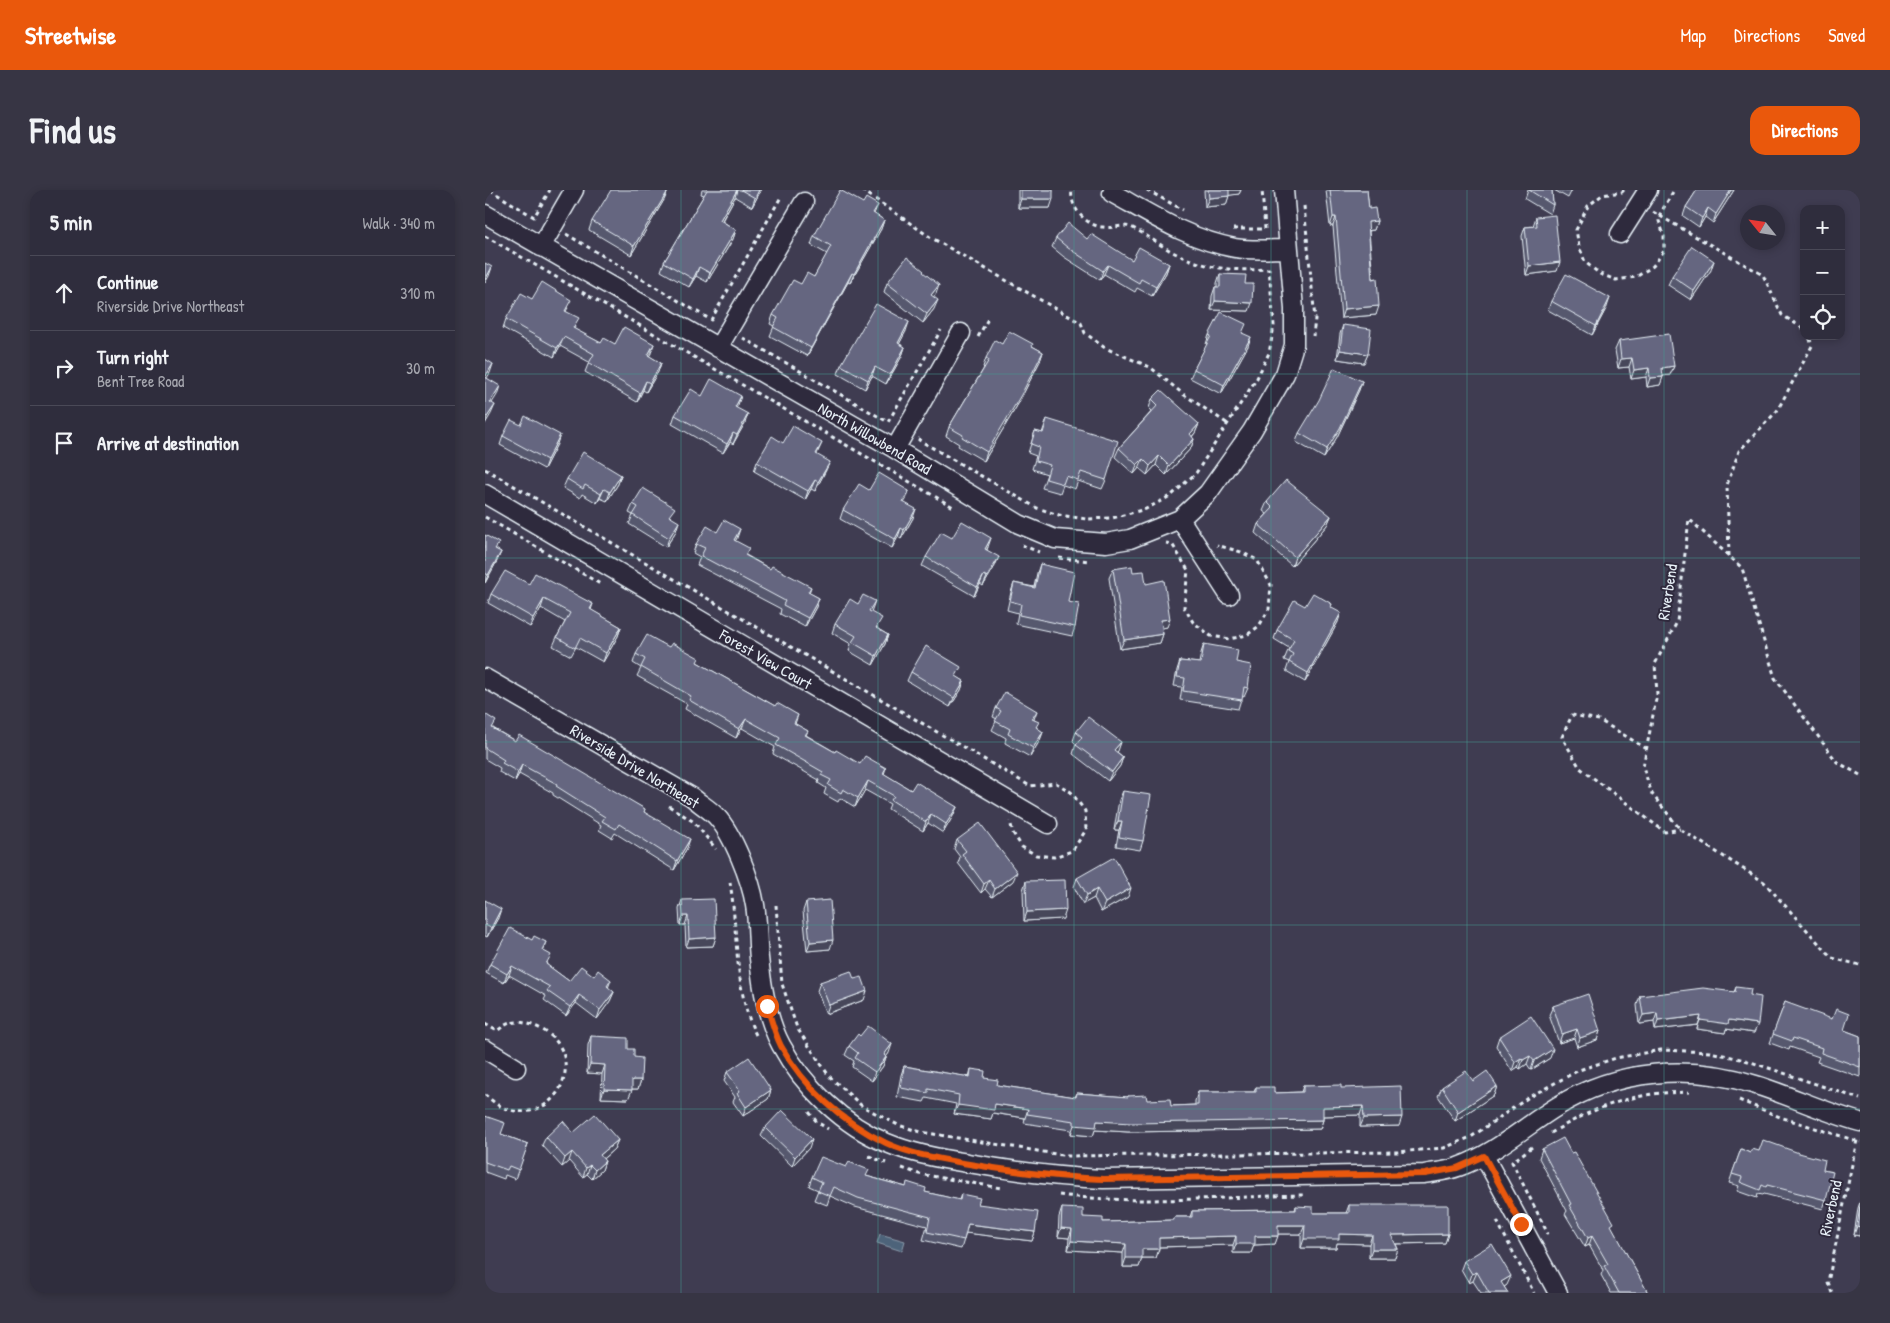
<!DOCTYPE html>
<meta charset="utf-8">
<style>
:root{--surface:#2f2d3d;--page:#373544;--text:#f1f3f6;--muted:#a7a8b0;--line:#4a4957;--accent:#ea580c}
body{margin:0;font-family:"Patrick Hand",sans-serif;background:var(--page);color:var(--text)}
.controls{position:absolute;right:15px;top:15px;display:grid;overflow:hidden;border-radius:10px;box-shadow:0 2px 8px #0003}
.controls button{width:45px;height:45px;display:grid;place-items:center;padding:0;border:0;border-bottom:1px solid var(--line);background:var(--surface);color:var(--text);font:25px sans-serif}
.compass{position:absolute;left:1255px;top:15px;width:45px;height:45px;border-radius:50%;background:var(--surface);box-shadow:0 2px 8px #0003;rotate:300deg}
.stop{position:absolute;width:15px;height:15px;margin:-11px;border:4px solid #ea580c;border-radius:50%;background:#fff}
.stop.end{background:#ea580c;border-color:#fff;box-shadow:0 1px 5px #0008}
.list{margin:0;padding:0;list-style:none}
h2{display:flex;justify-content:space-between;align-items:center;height:65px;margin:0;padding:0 20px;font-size:21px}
h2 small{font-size:16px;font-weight:400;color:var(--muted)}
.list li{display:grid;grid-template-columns:32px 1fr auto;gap:15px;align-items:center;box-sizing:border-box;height:75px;padding:0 20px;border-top:1px solid var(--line)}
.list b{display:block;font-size:19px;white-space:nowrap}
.list p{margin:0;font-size:16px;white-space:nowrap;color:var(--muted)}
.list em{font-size:16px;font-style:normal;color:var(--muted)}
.icon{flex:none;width:28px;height:28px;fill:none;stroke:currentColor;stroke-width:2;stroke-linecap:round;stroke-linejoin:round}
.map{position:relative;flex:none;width:1375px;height:1103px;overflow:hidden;border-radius:15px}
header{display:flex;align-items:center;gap:30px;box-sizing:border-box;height:70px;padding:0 25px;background:var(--accent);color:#fff}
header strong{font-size:24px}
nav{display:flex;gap:28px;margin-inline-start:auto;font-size:18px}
.intro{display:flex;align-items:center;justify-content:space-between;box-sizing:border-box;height:120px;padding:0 30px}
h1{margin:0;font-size:35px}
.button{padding:12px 22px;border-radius:15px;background:var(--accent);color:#fff;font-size:18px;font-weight:700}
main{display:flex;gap:30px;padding:0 30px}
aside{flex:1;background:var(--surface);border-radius:15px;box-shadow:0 2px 8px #0003}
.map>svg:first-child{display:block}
</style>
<header>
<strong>Streetwise</strong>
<nav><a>Map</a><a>Directions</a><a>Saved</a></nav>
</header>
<div class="intro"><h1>Find us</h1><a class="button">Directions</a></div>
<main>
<aside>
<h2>5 min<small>Walk · 340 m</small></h2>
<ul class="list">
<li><svg class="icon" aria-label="ahead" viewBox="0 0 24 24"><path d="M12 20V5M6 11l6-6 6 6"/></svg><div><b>Continue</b><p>Riverside Drive Northeast</p></div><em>310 m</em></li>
<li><svg class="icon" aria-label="right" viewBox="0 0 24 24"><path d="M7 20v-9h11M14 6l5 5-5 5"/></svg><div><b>Turn right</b><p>Bent Tree Road</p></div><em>30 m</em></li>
<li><svg class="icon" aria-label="arrive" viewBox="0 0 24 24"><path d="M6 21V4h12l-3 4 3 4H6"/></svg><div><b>Arrive at destination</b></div></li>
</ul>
</aside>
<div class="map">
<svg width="1375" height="1103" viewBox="0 0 1375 1103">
<rect width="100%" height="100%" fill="#3f3c51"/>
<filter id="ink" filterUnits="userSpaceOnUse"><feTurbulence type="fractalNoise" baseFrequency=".02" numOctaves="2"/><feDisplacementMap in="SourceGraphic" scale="10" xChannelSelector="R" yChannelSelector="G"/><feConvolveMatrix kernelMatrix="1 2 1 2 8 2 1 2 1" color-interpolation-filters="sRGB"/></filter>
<g filter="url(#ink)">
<!-- water -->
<path fill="#4e647a" stroke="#8c9cac" d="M395 1044 420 1051 417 1061 392 1053Z"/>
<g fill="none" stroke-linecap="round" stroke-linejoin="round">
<!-- street casing -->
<g stroke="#e8f1f8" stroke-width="21">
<path id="street" d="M627 3C667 25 705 50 750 58 767 61 787 59 804 59
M0 24 410 259 534 334 570 349 621 353 645 349 695 329 723 303 767 241 800 184 809 155V119L799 0
M1135 44 1163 0
M56 57 89 0
M233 158 319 12
M410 259 476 143
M0 304 563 634
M695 329 744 405
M0 488 207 607C214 613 224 619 231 626 248 644 266 690 270 715 273 732 272 750 274 768 277 797 282 829 296 855 318 896 359 936 402 953 428 964 456 969 483 973 528 981 572 987 618 989L939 984C950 982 963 981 973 977 1010 964 1040 936 1073 916 1132 879 1205 874 1271 895 1306 906 1339 922 1375 932
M0 859 31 878
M999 966 1073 1103"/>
</g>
<!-- path -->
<path stroke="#e8f1f8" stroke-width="3" stroke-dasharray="4 4" stroke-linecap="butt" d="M5 0 49 27 65 0
M377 0 445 47 596 133 600 143 620 158 665 177 698 204 743 234
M662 0 698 20
M1139 0 1137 2 1117 5 1103 16 1091 40 1094 56 1100 72 1115 84 1131 90 1151 87 1168 76 1179 61V45L1174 31V26L1189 0
M819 16 830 129 828 146
M1168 22 1278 85 1297 125 1319 139
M748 39H780L777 0
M81 44 226 130 296 7
M0 46 470 318
M493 147 504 127
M258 148 403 232 456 140
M435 248 434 250 552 318 574 325 601 329 627 328 661 319 687 305 711 283 772 188 784 163 789 136 784 79C750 81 726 80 694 65 678 58 664 46 648 38 638 33 629 39 618 37 601 36 584 17 587 0
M0 279 545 596 571 593 586 602 600 621 601 640 587 661 569 667 551 665 537 657 528 643 525 631
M0 327 117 395
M681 353 687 354 703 380 699 417 708 432 726 446 745 449 762 445 774 436 784 419 786 395 772 370 756 362 732 355
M537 355 554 362
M1244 366 1242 295 1254 261 1292 221 1327 156 1324 146
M574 368 605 371
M1162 559 1114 530 1087 525 1077 547 1095 578 1180 642 1195 639
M1375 585 1352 572 1290 488 1257 378 1204 329 1192 432 1170 474 1172 504 1158 577 1167 604 1195 639 1279 692 1347 768 1375 775
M184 616 209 632 231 659
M245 692C253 741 249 801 271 845
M291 715 297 794 312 838 344 886 377 916 413 935 436 942 583 966 912 962 959 958 986 947 1044 907 1094 880 1131 868 1176 860 1225 862 1260 870 1375 909
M0 834 12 841C16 838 21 834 25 833 35 830 49 835 58 840 105 868 71 938 19 918 12 916 6 909 0 905
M1254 910 1295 927 1375 952
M324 922 332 932 343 939
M1066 943C1096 925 1127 911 1162 905 1176 902 1190 903 1204 902
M1047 957 1027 972 1063 1044
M384 966 401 973
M417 978 434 984 516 998
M574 1005C654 1015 737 1007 818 1005
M1012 1031 1049 1103
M1347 1103 1343 1092 1372 950"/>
<!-- street -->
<use href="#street" stroke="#2f2a3d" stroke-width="18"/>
</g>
<!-- wall -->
<path fill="#57586e" stroke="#e8f1f8" d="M217 0H276L267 17 250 7 237 31 251 40 248 49 222 92 211 86 204 97 176 81 179 72 219 5 216 4Z
M533 0H568L565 18H533Z
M719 0H756L754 4 744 5 741 15 720 17Z
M841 0H882L884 19 892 31 889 40 884 41 891 125 856 128 848 36H845Z
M1043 0H1067L1068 15 1065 24 1040 9Z
M1069 0H1087L1083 8Z
M1212 0H1249L1228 33 1220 27 1214 37 1198 26 1201 17Z
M183 1 179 10 146 65 104 40 107 31Z
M378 13 393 15 389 24 399 30 396 39 365 93 363 92 322 166 285 146 289 136 285 134 288 125 316 94 329 87 342 64 326 55 329 46Z
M1051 27 1072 81 1041 85 1037 46 1040 37 1048 36Z
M571 48 602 49 647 70 684 74 681 83 667 106 652 98 650 102 619 84 615 90 579 67 567 57Z
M1226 80 1206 110 1183 95 1187 86Z
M438 82 451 104 448 107 449 119 438 133 399 102 402 93Z
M735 84 760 94 764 121 726 120 727 106 730 97H732V93Z
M47 109 83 118 81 121 90 137 89 139 116 153 130 154 166 163 164 166 176 173 173 182 161 202 158 200 152 212 100 182 104 172 75 156 69 167 18 138 21 129Z
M1066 111 1122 117 1107 145 1063 120Z
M858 135 883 164 879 173 852 169 855 144Z
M421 141 414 154 420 157 417 166 401 194 387 186 380 199 353 184 356 175Z
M758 143 763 156 736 204 705 188 709 179 722 155 721 154 724 145Z
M1134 151 1189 176 1185 185 1178 186 1175 195 1162 197 1161 187 1146 189 1144 177 1133 178 1130 160Z
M517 154 547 156 558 162 555 171 533 214 499 271 473 256 474 254 461 246 464 237 499 178 498 177 501 168Z
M877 191 874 200 852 247 839 268 811 252 814 243Z
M217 206H256L251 217 260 233 248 254 245 252 238 263 187 234 190 225Z
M667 209 714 234 710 243 707 247 709 249 706 258 681 285 671 275 662 285 654 278 649 284 630 267 634 258 667 221 664 218Z
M562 229 621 290 617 299 593 291 590 299 578 295 575 303 557 298 562 284 547 279 551 266 543 263 550 241 557 243Z
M36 235 72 254 59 279 15 255 18 246Z
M298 253H337L332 264 341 280 330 301 326 299 320 310 269 281 272 272Z
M136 285 133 294 122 311 115 308 112 313 97 304 95 308 78 298 82 289Z
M384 300 424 301 419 312 428 328 416 349 413 347 407 358 355 329 358 320Z
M782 312 846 326 842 335 807 376 770 343 773 334 782 324 778 321Z
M148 314 186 327 191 341 181 357 144 334 148 325 144 323Z
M232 342 252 348 250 351 261 365 285 379 326 397 324 403 334 408 331 417 320 437 295 424 296 419 212 375 215 367 208 363 211 354Z
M0 345 12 360 16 362 12 371 0 393Z
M467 348 503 357 502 360 510 376 498 396 495 394 489 406 437 376 441 367Z
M555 374 583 412 590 437 587 446 531 434 533 423 522 420 526 402 529 393 549 397 552 383Z
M628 379 648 382 661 394 682 437 677 438 678 444 675 453 635 459 624 388Z
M44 394 108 414 106 420 136 437 133 446 118 472 91 457 86 466 68 456 72 447 80 432 56 418 45 437 3 413 6 404Z
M390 411 386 422 393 439 403 445 400 454 388 475 364 461 366 454 347 443 350 434 373 414Z
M847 414 846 417 853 432 820 492 801 481 804 472 799 470 804 458 789 449 792 440 820 416Z
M719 454 751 472 763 498 759 507 757 506 753 519 695 510 697 497 689 496 692 480 695 471 714 473 716 463Z
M184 457 212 472 290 516 313 525 310 534 323 541 321 545 350 562 375 574 401 578 399 584 426 600 472 617 468 626 458 643 443 633 438 641 403 619 405 614 380 600 370 617 355 608 353 612 339 604 341 598 333 593 334 590 288 564 290 557 257 538 251 548 200 519 202 514 152 486 156 478 148 473 151 464Z
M426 482 472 487 479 491 476 500 465 517 422 491Z
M511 518 552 521 549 529 552 538 558 542 555 550 545 567 520 553 521 548 507 540 512 529 508 527Z
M0 524 8 538 30 551 160 619 159 622 202 658 189 680 130 643 127 648 114 640 116 635 68 605V603L34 584 30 591 14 582 15 578 0 569Z
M591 542 636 552 632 562 638 567 635 576 623 591 588 564 591 554 588 551Z
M638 601 658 651 655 660 631 656 634 640H629L634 610Z
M472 650 528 691 507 707 500 699 496 703 473 673 475 667 469 659Z
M592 688 643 707 616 722 609 708 598 714 589 697Z
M541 691 578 729 539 731 538 700Z
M0 710 13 728 2 747 0 746Z
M197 710 231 747 228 756 201 757 200 735H195L194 719Z
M321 712 345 759 322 761 318 721Z
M47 750 61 752 58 760 62 775 84 791 109 786 126 790 123 798 129 802 125 811 112 829 91 813 81 826 59 810 61 806 24 785 19 793 1 783 5 774Z
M369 789 379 810 341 824 332 801 335 792Z
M1251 797 1265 805 1269 843 1241 839 1240 843 1212 839 1213 835 1170 840 1169 832 1154 834 1152 815 1155 806 1249 802Z
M1300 812 1359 840 1375 846V887L1332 872 1334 867 1305 857 1304 860 1285 853Z
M1068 816 1115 841 1112 850 1092 857 1089 848 1074 853 1064 825Z
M106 846 143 859 149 867 156 890 153 899H147L143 909 116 908 117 884 102 883 103 855Z
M1014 847 1065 868 1046 880 1042 874 1035 879 1033 877 1027 881 1011 856Z
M364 856 404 863 401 867 398 876 387 891 367 877 369 871 360 865Z
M419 876 484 887 486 879 499 888 512 895 590 907 592 903 642 907 643 906 686 916 710 915V911L713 902H769L771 897 789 903 816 902 818 896 856 898 914 936 875 937V925L838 926V930L835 939 643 942 610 940 608 946 586 944V940L539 933 540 928 508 923 506 929 469 924 471 914 441 908 439 912 412 907 416 885Z
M242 882 286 900 283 909 258 926 248 912 250 907 239 891Z
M988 891 1012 896 1009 905 970 931 953 906 957 897Z
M0 926 16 944 43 954 30 989 20 985 19 989 0 982Z
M280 938 324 958 307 976 276 946Z
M88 943 133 950 129 959 118 969 120 971 117 980 107 989 102 984 98 987 84 971 77 977 57 955 61 947Z
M1057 959 1086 963 1163 1103H1126L1116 1085 1118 1080 1104 1055 1100 1057 1080 1024 1082 1021 1054 968Z
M1256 959 1265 963 1274 961 1338 980 1341 1010 1338 1019 1279 1004 1278 1005 1273 1004 1272 1008 1252 1001 1254 996 1244 993Z
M381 986 440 1002 474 1010 476 1004 493 1014 550 1042 547 1051 481 1043 476 1059 438 1050 442 1036 370 1017 345 1006 342 1015 329 1010 333 1000 324 996 327 987Z
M1375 1012V1046L1369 1045 1373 1018Z
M864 1015 963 1044 960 1053 911 1054 913 1059 910 1068H884V1054L852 1053 851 1058H816V1044H793L790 1054 769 1055 766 1063H748V1055L674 1057 671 1068H657L654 1077H638V1063L583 1060 584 1048 573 1047 574 1027 577 1018 598 1027 618 1032 688 1030 689 1027H705L707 1021 810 1020 811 1016 828 1023H861Z
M979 1071 1022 1095 1019 1097 1023 1103H996L988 1091 984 1093 976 1079Z"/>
<!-- shaded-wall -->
<path fill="#47475a" stroke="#e8f1f8" d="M252 0 250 7 232 39 235 30Z
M274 0H276L267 17 270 8Z
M742 0H756L754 4 740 6Z
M1246 0H1249L1228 33 1231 24Z
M183 1 179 10 146 65 149 56Z
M744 6 741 15 720 17 724 8Z
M536 9H568L565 18H533Z
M1223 18 1220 27 1214 37 1217 28Z
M848 27H851L848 36H845Z
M399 30 396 39 365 93 369 84Z
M892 31 889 40 880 41 883 32Z
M251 40 248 49 222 92 225 83Z
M1229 71 1226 80 1206 110 1209 101Z
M1075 72 1072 81 1041 85 1044 76Z
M684 74 681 83 667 106 671 97Z
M623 75 619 84 615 90 618 81Z
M7 77 4 86 0 93V90Z
M214 77 211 86 204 97Z
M367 83 363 92 322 166 326 158Z
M454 95 451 104 443 114 446 105Z
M1125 108 1122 117 1107 145 1111 136Z
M453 110 449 119 438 133 442 124Z
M730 111 767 113 764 121 726 120Z
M894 116 891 125 856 128 859 119Z
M424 132 421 141 410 162 413 153Z
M79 147 75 156 69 167 72 158Z
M766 147 763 156 736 204 739 195Z
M169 154 166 163 160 174 163 165Z
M420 157 417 166 401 194 405 185Z
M855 160 883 164 879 173 852 169Z
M558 162 555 171 533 214 499 271 502 262Z
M1147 168 1144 177 1133 178 1136 169Z
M176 173 173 182 161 202 165 193Z
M8 174 5 183 0 191V187Z
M1189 176 1185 185 1174 186 1177 178Z
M390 177 387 186 380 199 383 190Z
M1164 178 1161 187 1146 189 1149 180Z
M1178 187 1175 195 1162 197 1165 188Z
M161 191 158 200 152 212 155 203Z
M877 191 874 200 852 247 839 268 842 259Z
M15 196 12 205 2 221 5 212Z
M256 206 253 215 246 226 250 217Z
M10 215 6 224 0 234 2 227Z
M263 224 260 233 248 254 252 245Z
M714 234 710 243 701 253 705 244Z
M248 243 245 252 238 263 242 254Z
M75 245 72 254 59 279 62 270Z
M709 249 706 258 681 285 684 276Z
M674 266 671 275 662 285 665 276Z
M658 269 654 278 649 284 652 275Z
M345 272 341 280 330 301 333 292Z
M136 285 133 294 122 311 125 302Z
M330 290 326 299 320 310 323 301Z
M119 299 115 308 112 313 116 304Z
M424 301 421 310 414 320 418 312Z
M431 319 428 328 416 349 419 340Z
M846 326 842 335 807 376 810 367Z
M194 332 191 341 181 357 184 348Z
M416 338 413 347 407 358 410 349Z
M255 339 252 348 246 359 249 350Z
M506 348 503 357 497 368 500 359Z
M16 362 12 371 0 393 3 385Z
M514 367 510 376 498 396 502 387Z
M499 385 495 394 489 406 492 397Z
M334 408 331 417 320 437 323 428Z
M59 409 56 418 45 437 48 428Z
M856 423 853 432 820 492 823 483Z
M685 429 682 437 673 439 676 430Z
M136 437 133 446 118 472 121 463Z
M678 444 675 453 635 459 639 450Z
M403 445 400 454 388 475 391 466Z
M479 491 476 500 465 517 469 508Z
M261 529 257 538 251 548 254 539Z
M558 542 555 550 545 567 548 558Z
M636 552 633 561 626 569 629 560Z
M638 567 635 576 623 591 627 582Z
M37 575 34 584 30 591 33 582Z
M383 591 380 600 370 617 373 608Z
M472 617 468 626 458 643 461 634Z
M446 624 443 633 438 641 441 632Z
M633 631H637L634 640H629Z
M205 649 202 658 189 680 192 671Z
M532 682 528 691 507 707 510 699Z
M504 690 500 699 496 703 499 694Z
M646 698 643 707 616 722 620 713Z
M612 699 609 708 598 714 602 705Z
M16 719 13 728 2 747 6 738Z
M581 720 578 729 539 731 542 722Z
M198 726H203L200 735H195Z
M231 747 228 756 201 757 204 749Z
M348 750 345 759 322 761 325 752Z
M27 776 24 785 19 793 22 784Z
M382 801 379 810 341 824 344 815Z
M129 802 125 811 112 829 115 820Z
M94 805 91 813 81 826 85 817Z
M1172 823 1169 832 1154 834 1158 825Z
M1216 826 1213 835 1170 840 1173 831Z
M1215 830H1244L1273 834 1269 843 1241 839 1240 843 1212 839Z
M1092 839 1089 848 1074 853 1077 844Z
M1115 841 1112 850 1092 857 1095 848Z
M407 854 404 863 396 874 399 865Z
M1068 859 1065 868 1046 880 1049 871Z
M1045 866 1042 874 1035 879 1038 870Z
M401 867 398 876 387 891 390 882Z
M1036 868 1033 877 1027 881 1030 872Z
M105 874 120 875 117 884 102 883Z
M147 890H156L153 899H144Z
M1012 896 1009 905 970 931 973 922Z
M119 899 147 900 143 909 116 908Z
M286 900 283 909 258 926 261 917Z
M510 914 543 919 540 928 508 923 506 929 469 924 473 915Z
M878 916 875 925 835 926 838 917Z
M917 927 914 936 875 937 879 928Z
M838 930 835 939 643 942 610 940 608 946 586 944 589 935 612 931Z
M327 949 324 958 307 976 310 967Z
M133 950 129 959 112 974 115 965Z
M87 962 84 971 77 977 80 968Z
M120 971 117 980 107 989 110 980Z
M105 975 102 984 98 987 101 978Z
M483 1034 550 1042 547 1051 480 1043Z
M793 1035H820L816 1044H790Z
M1372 1036 1375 1037V1046L1369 1045Z
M576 1038 587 1039 584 1048 573 1047Z
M854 1044 887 1045 884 1054 852 1053 851 1058H816L819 1049Z
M963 1044 960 1053 902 1054 906 1045Z
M751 1046 748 1055 671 1057 674 1048Z
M770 1046H793L790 1054 769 1055 766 1063H748L751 1054Z
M1107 1046 1104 1055 1100 1057 1103 1048Z
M586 1051 641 1054 638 1063 583 1060Z
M657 1059H674L671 1068H657L654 1077H638L641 1068Z
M887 1059H913L910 1068H884Z
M992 1082 988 1091 984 1093 987 1084Z
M1026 1086 1022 1095 1013 1101 1016 1092Z"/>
<!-- building -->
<path fill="#656680" stroke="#e8f1f8" d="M126 0H181L183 1 149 56 107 31Z
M222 0H252L235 30 251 40 225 83 214 77 208 89 179 72Z
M256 0H274L270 8Z
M355 0 378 13 381 8 393 15 388 23 399 30 369 84 367 83 326 158 288 137 293 128 288 125 308 90 316 94 322 83 329 87 346 56 329 46Z
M536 0H568V9H536Z
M723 0H744V6L724 8Z
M845 0H882L884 19 890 18 892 31 883 32 887 89 892 88 894 116 859 119 851 27H848Z
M1044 0H1067L1068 15Z
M1212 0H1246L1231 24 1223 18 1217 28 1201 17Z
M1070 25 1075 72 1044 76 1040 37 1052 36 1051 27Z
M583 33 602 49 606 44 647 70 654 57 684 74 671 97 656 89 654 93 623 75 618 81 583 58 571 48Z
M1207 56 1229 71 1209 101 1187 86Z
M422 67 439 81 438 82 454 95 446 105 453 110 442 124 402 93Z
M0 73 7 77 0 90Z
M735 84 761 85 760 94H768L767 113 730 111V97H735Z
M1081 84 1125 108 1111 136 1066 111Z
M57 92 86 110 80 121 94 128 88 138 116 153 119 148 130 154 139 137 169 154 163 165 176 173 165 193 161 191 155 203 104 173 109 164 79 147 72 158 21 129 36 103 47 109Z
M391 114 424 132 413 153 420 157 405 185 390 177 383 190 356 175Z
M736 122 761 134 757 143 766 147 739 195 709 179 726 146 724 145Z
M858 135 886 139 883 164 855 160Z
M524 141 548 154 547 156 558 162 536 205 502 262 477 247 478 245 464 237 504 170 501 168 510 150 517 154Z
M1184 144 1189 176 1177 178 1178 187 1165 188 1164 178 1149 180 1147 168 1136 169 1134 151Z
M0 169 8 174 0 187 15 196 5 212 10 215 2 227 0 226Z
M849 178 877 191 855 238 842 259 814 243 834 210Z
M226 189 256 206 250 217 263 224 252 245 248 243 242 254 190 225 206 199 217 206Z
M676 200 714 234 705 244 709 249 684 276 674 266 665 276 658 269 652 275 634 258 673 215 667 209Z
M40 226 75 245 62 270 18 246 26 230 36 235Z
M562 229 633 251 621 290 596 282 593 290 581 286 578 294 561 289 565 275 551 271 554 257 546 254 550 241 558 243Z
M308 236 337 253 331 264 345 272 333 292 330 290 323 301 272 272 287 246 298 253Z
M98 262 136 285 125 302 119 299 116 304 100 295 98 299 82 289Z
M394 283 424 301 418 312 431 319 419 340 416 338 410 349 358 320 374 294 384 300Z
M801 290 846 326 810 367 773 334 788 318 782 312Z
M158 298 190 318 184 326 194 332 184 348 148 325 153 317 148 314Z
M239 330 255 339 249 350 264 358 260 365 285 379 287 376 326 397 323 402 334 408 323 428 298 415 300 411 216 366 220 358 211 354 222 336 232 342Z
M477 331 506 348 500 359 514 367 502 387 499 385 492 397 441 367 456 342 467 348Z
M0 345 14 353 10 359 16 362 3 385 0 383Z
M555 374 589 382 583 412 594 414 590 437 534 425 536 414 525 411 529 393 550 398Z
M647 376 648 382 659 381 661 394 679 390 685 429 676 430 678 444 639 450 628 379Z
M20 381 44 394 50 383 108 414 105 419 136 437 121 463 95 448 90 458 72 447 85 423 59 409 48 428 6 404Z
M828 403 847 414 845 417 856 423 823 483 804 472 808 464 803 461 809 450 792 440 809 410 820 416Z
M378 405 390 411 384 421 397 428 391 438 403 445 391 466 367 452 371 446 350 434 365 409 373 414Z
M162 445 184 457 187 453 214 468 212 472 290 516 292 513 313 525 309 533 323 541 320 545 350 562 351 560 375 574 380 566 401 578 398 583 426 600 431 592 472 617 461 634 446 624 441 632 406 610 409 606 383 591 373 608 358 599 356 603 343 595 346 590 336 585 338 582 291 555 295 548 261 529 254 539 204 510 206 506 156 477 160 469 151 464Z
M719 454 753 460 751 472 766 475 763 498 759 497 757 510 698 501 700 488 692 487 695 471 716 473Z
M441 456 476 477 471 486 479 491 469 508 426 482Z
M520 502 552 521 547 529 554 532 551 537 558 542 548 558 523 544 525 539 510 531 516 521 511 518Z
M0 524 11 531 7 538 30 551 34 545 160 619 159 622 205 649 192 671 134 634 131 639 117 631 120 627 71 596 72 594 37 575 33 582 17 573 19 570 0 558Z
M603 527 636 552 629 560 638 567 627 582 591 555 597 547 591 542Z
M638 601 666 605 658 651 634 647 637 631H633Z
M495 633 532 682 510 699 504 690 499 694 477 664 481 661 472 650Z
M629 667 646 698 620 713 612 699 602 705 592 688Z
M580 690 581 720 542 722 541 691Z
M229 709 231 747 204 749 203 726H198L197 710Z
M0 710 16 719 6 738 0 735Z
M345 710 348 750 325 752 321 712Z
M25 738 47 750 49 746 61 752 57 760 66 765 61 774 84 791 96 776 109 786 113 780 126 790 122 796 129 802 115 820 94 805 85 817 62 801 65 797 27 776 22 784 5 774Z
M366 781 369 789 377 787 382 801 344 815 335 792Z
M1251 797 1266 799 1265 805 1276 807 1273 834 1244 830 1243 834 1215 830 1216 826 1173 831 1172 823 1158 825 1155 806 1218 798 1250 802Z
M1103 804 1115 841 1095 848 1092 839 1077 844 1068 816Z
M1300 812 1347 829 1351 819 1364 824 1359 840 1375 846V877L1336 863 1337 858 1308 848 1307 851 1288 844Z
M1046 826 1068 859 1049 871 1045 866 1038 870 1036 868 1030 872 1014 847Z
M383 836 407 854 399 865 401 867 390 882 370 868 373 863 364 856 373 844 375 846Z
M106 846 143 848V859H149V867L157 868 156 890H147V900L119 899 120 875 105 874Z
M264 867 286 900 261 917 252 903 255 901 242 882Z
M419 876 485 887 486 879 500 881 499 888 513 890 512 895 591 907 592 903 643 907V906L661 905 662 910 685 909 686 916 713 915V902H771V897H789V903L818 902V896L856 895V898L916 896 917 927 879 928 878 916 838 917V930L646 933 612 931 611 937 589 935V931L542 924 543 919 510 914 509 920 473 915 474 905 443 899V903L416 898Z
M981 881 988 891 1002 881 1012 896 973 922 957 897Z
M297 920 327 949 310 967 280 938Z
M110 924 133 950 115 965 120 971 110 980 105 975 101 978 87 962 80 968 61 947 78 931 88 943Z
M0 926 20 933 16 944 43 954 34 980 24 976 22 980 0 972Z
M1078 948 1086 963 1089 962 1129 1033 1126 1035 1163 1103H1134L1119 1076 1123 1074 1107 1046 1103 1048 1084 1015 1086 1014 1057 959Z
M1278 950 1314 963 1340 970 1338 980 1348 982 1341 1010 1282 995 1281 997 1277 995 1275 1000 1255 992 1257 987 1247 984 1256 959 1265 963 1267 959 1274 961Z
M336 967 361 977 364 972 384 980 381 986 421 997 422 992 441 998 440 1002 475 1010 476 1004 495 1008 493 1014 553 1022 550 1042 483 1034 479 1050 442 1042 445 1027 373 1008 349 997 345 1006 333 1001 337 992 327 987Z
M864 1015H963V1044L906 1045 913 1059H887V1045L854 1044V1049H819L820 1035H793V1046H770V1054H751V1046L674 1048V1059H657V1068H641V1054L586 1051 587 1039 576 1038 577 1018 598 1019V1027L618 1028V1032L689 1030V1027H707V1021L811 1020V1016L828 1017V1023H864Z
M1375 1017V1037L1372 1036Z
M1007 1054 1026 1086 1016 1092 1023 1103H1004L992 1082 987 1084 979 1071Z"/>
</g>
<g fill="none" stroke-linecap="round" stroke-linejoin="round" filter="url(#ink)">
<!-- route -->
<path stroke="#ea580c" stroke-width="6" d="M282 816C286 829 290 844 296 856 319 897 357 932 401 953 424 964 452 968 478 973 524 981 570 987 618 989L940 984 972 978 999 966 1036 1034"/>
</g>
<!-- grid -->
<path fill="none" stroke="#459590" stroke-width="1" stroke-opacity="0.55" d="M196 0V1103M393 0V1103M589 0V1103M786 0V1103M982 0V1103M1179 0V1103M0 184H1375M0 368H1375M0 552H1375M0 735H1375M0 919H1375"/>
<g text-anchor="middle" stroke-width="4" stroke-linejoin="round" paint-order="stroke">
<!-- street labels -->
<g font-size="16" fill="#e8f1f8" stroke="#2f2a3d">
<text transform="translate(390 248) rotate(30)" y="6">North Willowbend Road</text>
<text transform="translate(1182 402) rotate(-81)" y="6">Riverbend</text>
<text transform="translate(281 469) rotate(30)" y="6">Forest View Court</text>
<text transform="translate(150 576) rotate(31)" y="6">Riverside Drive Northeast</text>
<text transform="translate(1345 1018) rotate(-78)" y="6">Riverbend</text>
</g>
</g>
</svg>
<div class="controls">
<button>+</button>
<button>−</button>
<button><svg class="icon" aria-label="locate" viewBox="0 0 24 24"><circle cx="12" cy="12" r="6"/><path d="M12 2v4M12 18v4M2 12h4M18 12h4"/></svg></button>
</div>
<svg class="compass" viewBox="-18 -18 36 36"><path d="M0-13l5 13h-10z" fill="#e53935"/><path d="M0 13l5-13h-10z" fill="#a7a8b0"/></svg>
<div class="stop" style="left:282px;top:816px"></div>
<div class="stop end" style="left:1036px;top:1034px"></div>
</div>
</main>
